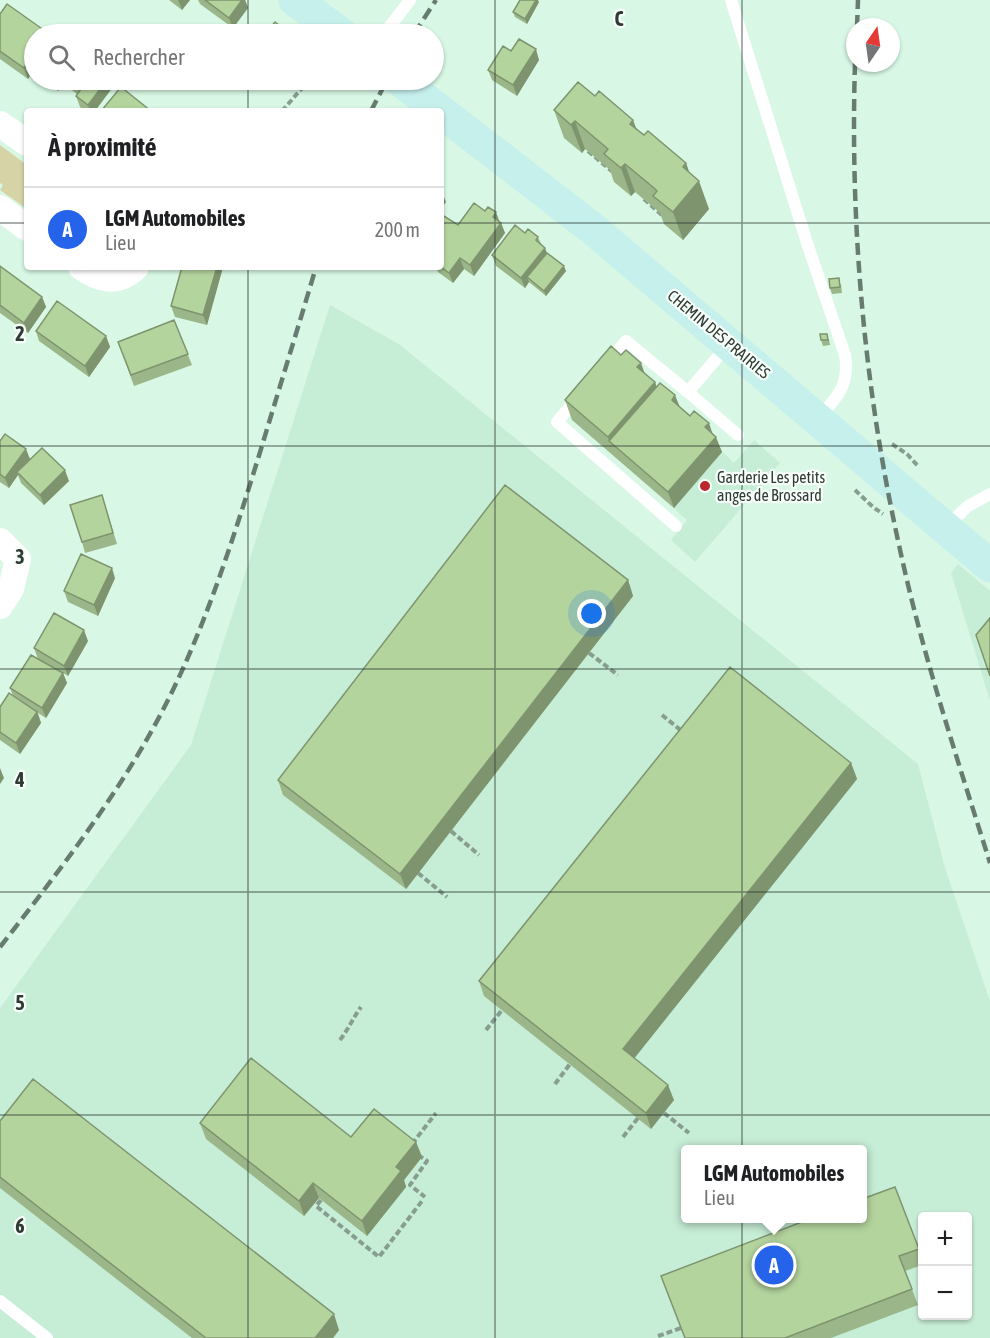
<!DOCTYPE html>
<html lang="fr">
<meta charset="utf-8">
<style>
:root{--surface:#fff;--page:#f6f6f6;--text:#202124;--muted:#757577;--line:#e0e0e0;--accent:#2563eb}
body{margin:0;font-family:"Asap Condensed",sans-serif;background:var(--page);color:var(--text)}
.controls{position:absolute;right:18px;bottom:18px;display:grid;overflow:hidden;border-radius:6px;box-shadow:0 2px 4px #0004}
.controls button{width:54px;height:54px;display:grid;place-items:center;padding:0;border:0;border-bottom:2px solid var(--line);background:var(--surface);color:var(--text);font:30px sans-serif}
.compass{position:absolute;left:846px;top:18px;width:54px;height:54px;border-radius:50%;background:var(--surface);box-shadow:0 2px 4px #0004;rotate:13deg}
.you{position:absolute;left:592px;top:614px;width:21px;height:21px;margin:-15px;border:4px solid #fff;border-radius:50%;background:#1a73e8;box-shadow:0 0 0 9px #1a73e833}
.badge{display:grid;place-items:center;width:39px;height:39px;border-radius:50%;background:var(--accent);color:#fff;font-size:20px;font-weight:700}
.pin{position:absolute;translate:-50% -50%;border:3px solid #fff;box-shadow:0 2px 6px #0006}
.popup{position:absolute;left:681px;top:1145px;width:186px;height:78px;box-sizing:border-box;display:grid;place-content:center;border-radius:6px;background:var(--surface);filter:drop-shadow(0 2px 4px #0005);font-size:20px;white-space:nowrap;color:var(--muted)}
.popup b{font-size:22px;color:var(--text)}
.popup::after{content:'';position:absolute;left:50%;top:100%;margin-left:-12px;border:12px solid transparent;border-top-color:var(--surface)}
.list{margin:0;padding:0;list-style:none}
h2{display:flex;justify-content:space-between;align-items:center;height:78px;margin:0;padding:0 24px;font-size:26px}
h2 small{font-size:20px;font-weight:400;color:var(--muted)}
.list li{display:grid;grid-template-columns:39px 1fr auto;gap:18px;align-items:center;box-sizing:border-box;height:84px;padding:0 24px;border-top:2px solid var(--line)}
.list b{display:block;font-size:22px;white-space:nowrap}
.list p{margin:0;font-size:20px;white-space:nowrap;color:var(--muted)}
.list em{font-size:20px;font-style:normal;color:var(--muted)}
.icon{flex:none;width:33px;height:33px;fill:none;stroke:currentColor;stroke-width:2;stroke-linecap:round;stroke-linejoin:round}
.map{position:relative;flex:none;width:990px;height:1338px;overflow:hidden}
.search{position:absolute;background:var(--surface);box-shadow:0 2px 4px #0004;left:24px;top:24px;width:420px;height:66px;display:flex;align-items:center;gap:15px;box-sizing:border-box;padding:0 21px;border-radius:33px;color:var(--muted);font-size:22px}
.panel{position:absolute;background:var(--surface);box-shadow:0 2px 4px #0004;left:24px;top:108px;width:420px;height:162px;border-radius:6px}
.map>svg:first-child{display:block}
</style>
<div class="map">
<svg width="990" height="1338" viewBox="0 0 990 1338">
<rect width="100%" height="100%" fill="#d8f8e5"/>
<!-- built -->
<path fill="#c6edd5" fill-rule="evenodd" d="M330 305 400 345 918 764 945 868 990 1001V1338H0V1008L191 745ZM686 1150H862V1218H686ZM922 1216H968V1316H922Z
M666 398 734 463 754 440 780 463 695 562 671 540 687 520 615 457Z
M958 564 990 591V701L951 573Z"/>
<!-- green -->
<path fill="#d6d4a7" d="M0 145 27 165V209L0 190 3 185 0 183Z"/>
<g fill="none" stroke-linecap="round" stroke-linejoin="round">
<!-- path -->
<path stroke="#869d90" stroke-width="4" stroke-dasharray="6 3" stroke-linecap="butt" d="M282 111 309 80
M588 151 614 173
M644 199 663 216
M892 444 907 454 918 466
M855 490 873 507 883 514
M589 653 618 675
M662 715 683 732
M451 831 479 855
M418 873 447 897
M486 1030 502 1010
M340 1040C348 1030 353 1018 361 1007
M555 1084 570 1064
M664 1113 689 1133
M623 1137 638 1118
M412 1144 436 1113
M418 1155 427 1161 410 1185 425 1197
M321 1200 316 1206 379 1257 422 1201
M658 1336 681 1328"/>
<!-- lane -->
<path stroke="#fff" stroke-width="12" d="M731 0 808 246 845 355C850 385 837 397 819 418
M384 34 410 0
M728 345 688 392 738 435
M607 363 626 341 688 392
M578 397 557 422 676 526
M946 527 968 506 990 494
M0 1301 47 1338"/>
<!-- street -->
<path stroke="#fff" stroke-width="26" d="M0 124 27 143
M0 208 27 228
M81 267C99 280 118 285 136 267
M0 541 18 559 11 589 0 606"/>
<!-- secondary -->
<path stroke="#c6f0ec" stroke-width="33" d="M295 0 341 34
M400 80 593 229 990 566"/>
<!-- rail -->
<path stroke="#687b70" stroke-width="4.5" stroke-dasharray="12 6" stroke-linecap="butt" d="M857 27 858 0
M414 34 436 0
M855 63C850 225 864 387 899 545 922 653 957 758 990 863
M371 111 387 80
M0 947C62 867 125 787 170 696 209 617 235 533 261 449 279 389 298 328 316 267"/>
</g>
<!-- wall -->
<path fill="#9bb688" d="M169 0H190L182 10Z
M198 0H245L248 8 233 28 200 4Z
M539 2 527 24 515 17 513 12Z
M0 14 34 34V69L28 79 0 59Z
M511 51 539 60 517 96 492 80 488 70Z
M42 80H118L95 111H85L80 107 76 96 77 94 64 84 58 91Z
M265 80H287L278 90Z
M554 110 637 129 644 135 686 163 689 172 709 209 683 240 664 224 660 213 635 192 631 196 614 182 610 170 585 149 582 153 564 138Z
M485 211 501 223 505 233 474 276 464 269 453 283 438 272 436 267H441V221L458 225Z
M525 233 538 237 541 244 547 253 566 271 546 296 529 282 525 288 496 266 492 255Z
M0 266 42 297 46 307 28 333 0 313Z
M182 267H223L207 325 175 317 171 306Z
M841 284 842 293 832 294 830 288Z
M174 320 192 365 134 386 118 342Z
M36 331 106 336 110 347 89 377 39 341Z
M829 339 830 345 823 346 821 340Z
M645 374 655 382 656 387 713 434 722 452 674 508 572 420 565 400Z
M0 441 30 459 69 481 44 505 21 483 18 475 9 488 0 482Z
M102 495 117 544 85 553 82 542Z
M115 578 98 616 68 602 64 591Z
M628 580 633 596 406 889 283 795 278 780Z
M88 641 68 676 63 673 67 683 46 718 38 713 41 723 20 754 0 740V707L13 696 10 688 38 659 34 648Z
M851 763 857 779 634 1058 674 1100 651 1129 484 996 479 981Z
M0 1121 339 1330 333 1338H192L0 1188Z
M200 1123 416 1142 422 1157 404 1180 406 1187 367 1236 319 1198 304 1216 206 1139Z
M895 1187 922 1259V1265L905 1271 918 1305 831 1338H684Z"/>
<!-- shaded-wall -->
<path fill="#7e946f" d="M178 0H190L182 10Z
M242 0H245L248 8 233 28 229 18Z
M536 0H538L539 2 527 24 525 19Z
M536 49 539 60 517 96 513 85Z
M34 53V69L28 79 24 68Z
M55 80H62L64 84 58 91 54 81Z
M107 80H118L95 111H90L88 105Z
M274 80H287L278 90Z
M633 120 644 148 630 124Z
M575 121 585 149 582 153 571 125Z
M686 163 694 186 699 181 709 209 683 240 673 212 683 167Z
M625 164 635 192 631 196 621 168Z
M442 192 446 202 441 209V193Z
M496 212 500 223 493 217Z
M501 223 505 233 474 276 470 265Z
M545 248 549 258 527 277 529 282 525 288 521 278Z
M460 258 464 269 453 283 449 273Z
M564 266 566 271 546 296 544 291Z
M217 267H223L207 325 203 315Z
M42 297 46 307 28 333 24 323Z
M106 336 110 347 89 377 85 366Z
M641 363 648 383 637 367Z
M655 382 662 402 609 441 608 437Z
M675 395 681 410 672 400Z
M709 423 714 438 705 427Z
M716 437 722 452 674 508 668 492Z
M26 449 30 459 17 472 18 475 9 488 5 478Z
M65 470 69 481 44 505 40 495Z
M112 568 115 578 98 616 94 605Z
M628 580 633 596 406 889 400 874Z
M84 630 88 641 68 676 64 666Z
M63 673 67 683 46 718 42 708Z
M37 712 41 723 20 754 16 743Z
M851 763 857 779 629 1065 623 1049Z
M0 768 4 778 0 784Z
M668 1085 674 1100 651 1129 646 1113Z
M416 1142 422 1157 404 1180 406 1187 367 1236 362 1221 396 1167Z
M313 1183 319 1198 304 1216 299 1201Z
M334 1314 339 1330 333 1338H315Z"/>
<!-- building -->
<path fill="#b4d49e" stroke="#7e946f" stroke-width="1.5" d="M205 0H242L229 18Z
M520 0H536L525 19 513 12Z
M7 4 48 33 47 34H34V53L24 68 0 51V14Z
M275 22 291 34H265Z
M67 30 73 34H63Z
M519 39 536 49 513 85 488 70 503 46 511 51Z
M68 80H107L88 105 76 96 81 89Z
M578 82 595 96 599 91 633 120 630 124 644 135 648 131 686 163 683 167 699 181 673 212 653 196 657 191 654 188 625 164 621 168 604 154 608 149 575 121 571 125 554 110Z
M121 87 151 111H101Z
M474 203 485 211 488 207 496 212 493 217 501 223 470 265 460 258 449 273 441 267V252L443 250 441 248V221L444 216 458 225Z
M515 225 525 233 528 229 538 237 536 240 545 248 521 278 492 255Z
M547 253 564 266 544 291 527 277Z
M0 266 42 297 24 323 0 305Z
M182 267H217L203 315 171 306Z
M839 278 840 287 830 288 829 279Z
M57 301 106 336 85 366 36 331Z
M174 320 188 354 131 375 118 342Z
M820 334H827L828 340H821Z
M611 346 621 355 626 350 641 363 637 367 655 382 608 437 565 400Z
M660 383 675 395 672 400 690 416 694 411 709 423 705 427 716 437 668 492 609 441Z
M5 434 26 449 5 478 0 474V441Z
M42 448 65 470 40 495 17 472Z
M505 485 628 580 400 874 278 780Z
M102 495 113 533 82 542 70 505Z
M81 554 112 568 94 605 64 591Z
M54 613 84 630 64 666 34 648Z
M990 618V676L976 635Z
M31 655 63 673 42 708 10 688Z
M730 667 851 763 623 1049 668 1085 646 1113 479 981Z
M9 693 37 712 16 743 0 732V707Z
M251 1058 351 1137 374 1109 416 1142 396 1167 401 1171 362 1221 313 1183 299 1201 200 1123Z
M33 1079 334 1314 315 1338H206L0 1177V1121Z
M895 1187 919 1249 899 1256 912 1289 785 1338H685L661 1276 812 1218H862V1199Z"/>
<!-- grid -->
<path fill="none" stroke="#2f3b34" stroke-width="1.5" stroke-opacity="0.55" d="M248 0V34M495 0V1338M742 0V1338M248 80V111M0 223H27M441 223H990M248 267V1338M0 446H990M0 669H990M0 892H990M0 1115H990"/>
<!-- markers -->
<circle fill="#b8282c" stroke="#f8fefa" stroke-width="2" cx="705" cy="486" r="6"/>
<g text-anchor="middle" stroke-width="4.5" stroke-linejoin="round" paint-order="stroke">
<!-- street labels -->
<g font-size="16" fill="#2f3b34" stroke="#f8fefa">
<text transform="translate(719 334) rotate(40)" y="6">CHEMIN DES PRAIRIES</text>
</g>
<!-- poi labels -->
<g font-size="16" fill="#2f3b34" stroke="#f8fefa" text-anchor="start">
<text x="717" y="483">Garderie Les petits<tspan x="717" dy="18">anges de Brossard</tspan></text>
</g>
</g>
<g font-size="20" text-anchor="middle" font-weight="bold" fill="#2f3b34" stroke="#f8fefa" stroke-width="4.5" stroke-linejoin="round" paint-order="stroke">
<text x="619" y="26">C</text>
<text x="20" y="341">2</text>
<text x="20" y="564">3</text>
<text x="20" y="787">4</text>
<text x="20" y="1010">5</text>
<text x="20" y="1233">6</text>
</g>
</svg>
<div class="controls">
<button>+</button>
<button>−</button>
</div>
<svg class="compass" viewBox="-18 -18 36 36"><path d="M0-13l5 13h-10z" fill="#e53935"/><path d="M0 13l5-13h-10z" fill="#757577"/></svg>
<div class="you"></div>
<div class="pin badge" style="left:774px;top:1265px">A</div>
<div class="popup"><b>LGM Automobiles</b>Lieu</div>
<div class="search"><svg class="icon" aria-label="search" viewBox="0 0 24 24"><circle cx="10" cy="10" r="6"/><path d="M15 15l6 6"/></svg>Rechercher</div>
<section class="panel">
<h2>À proximité<small></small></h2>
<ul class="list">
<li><span class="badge">A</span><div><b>LGM Automobiles</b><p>Lieu</p></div><em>200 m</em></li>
</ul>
</section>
</div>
